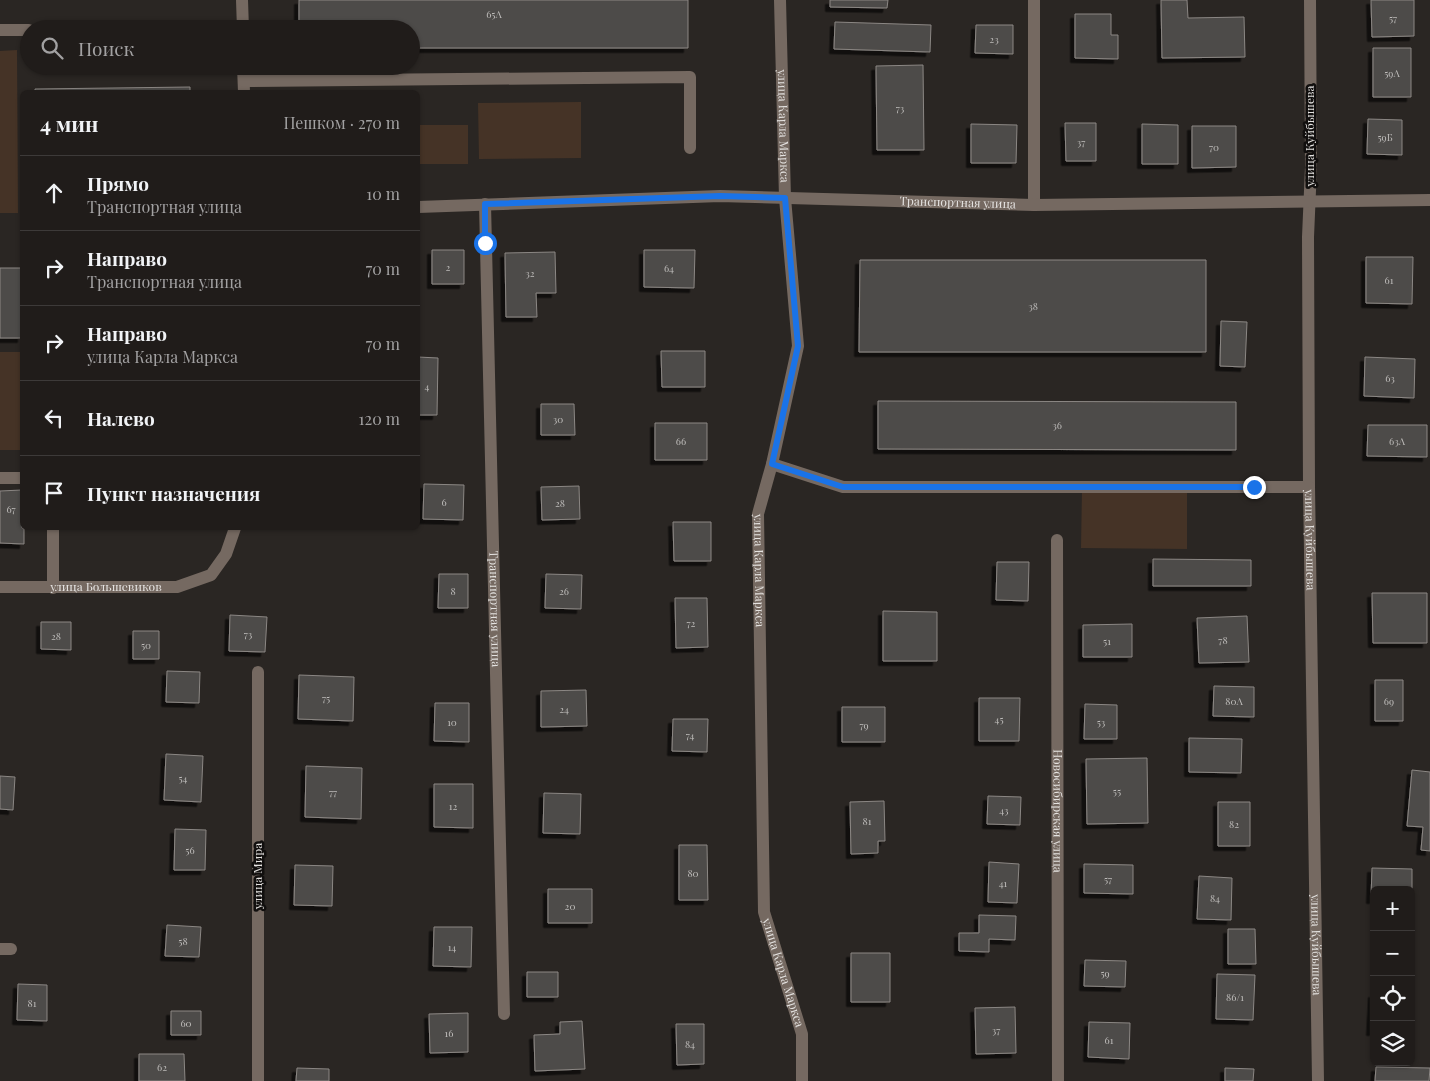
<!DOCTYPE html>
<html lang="ru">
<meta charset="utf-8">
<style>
:root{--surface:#201c1a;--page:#2d2927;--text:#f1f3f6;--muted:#a2a1a2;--line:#3d3a39}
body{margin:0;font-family:"Playfair Display",serif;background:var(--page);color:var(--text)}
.controls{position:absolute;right:15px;bottom:15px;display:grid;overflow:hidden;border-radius:8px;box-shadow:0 1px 4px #0004}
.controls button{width:45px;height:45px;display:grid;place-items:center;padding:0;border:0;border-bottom:1px solid var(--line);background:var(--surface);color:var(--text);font:25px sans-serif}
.stop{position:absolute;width:15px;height:15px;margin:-11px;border:4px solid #1a73e8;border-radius:50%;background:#fff}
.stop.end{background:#1a73e8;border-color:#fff;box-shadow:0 1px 5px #0008}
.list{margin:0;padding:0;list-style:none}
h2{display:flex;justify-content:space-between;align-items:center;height:65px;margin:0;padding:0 20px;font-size:21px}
h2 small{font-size:16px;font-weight:400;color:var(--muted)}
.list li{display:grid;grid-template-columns:32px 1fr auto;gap:15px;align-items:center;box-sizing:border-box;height:75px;padding:0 20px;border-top:1px solid var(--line)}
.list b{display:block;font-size:19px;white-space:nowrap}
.list p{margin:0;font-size:16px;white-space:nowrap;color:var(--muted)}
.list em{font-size:16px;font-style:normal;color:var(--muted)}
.icon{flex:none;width:28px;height:28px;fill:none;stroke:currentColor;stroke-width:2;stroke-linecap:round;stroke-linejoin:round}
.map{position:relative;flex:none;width:1430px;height:1081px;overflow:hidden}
.search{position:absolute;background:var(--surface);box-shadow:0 1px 4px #0004;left:20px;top:20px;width:400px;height:55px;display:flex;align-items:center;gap:12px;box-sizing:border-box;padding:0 18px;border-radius:28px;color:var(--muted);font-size:19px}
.panel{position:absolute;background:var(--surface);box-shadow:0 1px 4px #0004;left:20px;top:90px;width:400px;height:440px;border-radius:8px}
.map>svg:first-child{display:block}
</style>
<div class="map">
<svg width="1430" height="1081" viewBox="0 0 1430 1081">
<defs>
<filter id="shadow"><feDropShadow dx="-4.5" dy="4.5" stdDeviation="0" flood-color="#0009"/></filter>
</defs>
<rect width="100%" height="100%" fill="#2a2623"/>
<!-- green -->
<path fill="#453326" d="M17 50 18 213H0V51Z
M581 102V158L479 159 478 103Z
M418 125H468V164H418Z
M0 352H22V450H0Z
M1082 488 1187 489V549L1081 548Z"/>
<!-- building -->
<path fill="#4e4b48" stroke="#8b8784" filter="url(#shadow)" d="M299 0H688V48H411V29H299Z
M830 0H888L887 8 830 7Z
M1161 0H1187L1188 18 1244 17 1245 57 1162 58Z
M1371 0H1414V36L1372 37Z
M1075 14H1111V35H1118V59L1075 58Z
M835 22 931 25 930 52 834 49Z
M976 25H1013V54L975 53Z
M1373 48H1411V97H1373Z
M923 65 924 150H877L876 66Z
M190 87V92H35V89Z
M1368 119 1402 120V155L1367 154Z
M1065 123H1096V161H1066Z
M971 124 1017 125 1016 163H971Z
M1142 124 1178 125V164H1142Z
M1192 126H1236V167L1192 168Z
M432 250H464V284H432Z
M644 250H695L694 288 644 287Z
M555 252 556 293H536L537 317H506L505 253Z
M1366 257H1413L1412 304 1366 303Z
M860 260H1206V352H859Z
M0 268H22V338H0Z
M1221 321 1247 322 1245 367 1220 366Z
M661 351H705V387H662Z
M418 357 438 358 437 415H418Z
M1365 357 1415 359 1414 398 1364 396Z
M878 401 1236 402V450L878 449Z
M541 404H574L575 435H541Z
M655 423H707V460H655Z
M1368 425H1427V457L1367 456Z
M424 484 464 485 463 520 423 519Z
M579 486 580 519 542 520 541 487Z
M22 490V528H24V544L0 543V491Z
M673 522H711V561H674Z
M1153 559 1251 560V586H1153Z
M997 562H1029L1028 601 996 600Z
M439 574H468V608H438Z
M546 574 582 575 581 609 545 608Z
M1372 593H1427V643H1373Z
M675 598H707L708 647 676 648Z
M883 611 937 612V661H883Z
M230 615 267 617 265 652 229 651Z
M1247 616 1249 662 1199 663 1197 618Z
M41 622H71V650L41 649Z
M1132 624V657H1083V625Z
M133 631H159V659H133Z
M167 671 200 672 199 703 166 702Z
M299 675 354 677 353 721 298 719Z
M1375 680H1403V721H1375Z
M1214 686 1254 687V717L1213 716Z
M586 690 587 726 541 727V691Z
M979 698H1020L1019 741H979Z
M435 703H469V742L434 741Z
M1085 704 1117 705V739H1084Z
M842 707H885V742H842Z
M673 719H708L707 752 672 751Z
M1189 738 1242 739 1241 773 1189 772Z
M166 754 203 756 201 802 164 800Z
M1147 758 1148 823 1087 824 1086 759Z
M306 766 362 768 361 819 305 817Z
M1412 770 1430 772V851L1421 850 1423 827 1407 826Z
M0 776 15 777 13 810 0 809Z
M434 784H473V828L434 827Z
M544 793 581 794 580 834 543 833Z
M988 796 1021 797 1020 825 987 824Z
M884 801 885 841H878V853L851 854 850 802Z
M1218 802H1250V846H1218Z
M175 829 206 830 205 870H174Z
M679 845H707L708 900H679Z
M989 862 1019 864 1017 903 988 902Z
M1084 864 1133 865V894L1084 893Z
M295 865 333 866 332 906 294 905Z
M1372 868 1412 869V899L1411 890H1374V899H1371Z
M1199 876 1232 878 1231 920 1197 919Z
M548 889H592V923H548Z
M979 915 1016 916 1015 940 989 939V952L959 951V933H979Z
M167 925 201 927 199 957 165 956Z
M434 927H472L471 967 433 966Z
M1228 929H1255L1256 964H1228Z
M851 953H890V1002H851Z
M1085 960 1126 961 1125 987 1084 986Z
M527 972H558V997H527Z
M1217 974 1255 975 1253 1020 1216 1019Z
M18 984 47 985V1021L17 1020Z
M1373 993H1374V1031H1371Z
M1015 1007 1016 1053 976 1054 975 1008Z
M171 1011H201V1035H171Z
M468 1013V1052L430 1053 429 1014Z
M582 1021 585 1069 535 1071 534 1035 560 1034V1022Z
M1089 1022 1130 1023 1129 1059 1088 1057Z
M676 1024H704V1064L677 1065Z
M139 1054H184L185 1081H139Z
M1376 1067 1430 1068 1429 1081H1375Z
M297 1068 329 1069V1081H296Z
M1225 1068 1254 1069 1253 1081H1225Z"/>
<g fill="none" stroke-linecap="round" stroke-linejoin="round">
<!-- minor -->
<g stroke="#756961" stroke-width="12">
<path d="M242 0 243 29"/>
<path id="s1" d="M780 0 785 198 798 346 772 464 758 514 764 912 802 1034V1081"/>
<path d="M1034 0V205"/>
<path id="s2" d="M1310 0 1311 167 1308 237 1309 487 1318 1081"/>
<path d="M0 30H29"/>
<path d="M243 66 244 92"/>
<path d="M244 81 690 77V148"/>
<path id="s3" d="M485 204 504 1014"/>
<path id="s4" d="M418 207 720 196 1034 205 1430 200"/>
<path d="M772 464 843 487H1309"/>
<path d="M0 478H22"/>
<path d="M53 528V588"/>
<path id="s5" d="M1057 540 1058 1081"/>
<path id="s6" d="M0 587H177L211 575 226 554 235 528"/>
<path d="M0 949H11"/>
<path d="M258 1081V672"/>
</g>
</g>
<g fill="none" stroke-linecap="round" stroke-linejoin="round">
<!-- route -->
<path stroke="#1a73e8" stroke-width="6" d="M485 243V204L720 196 785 198 798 346 772 464 843 487H1254"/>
</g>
<g text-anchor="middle" stroke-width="5" stroke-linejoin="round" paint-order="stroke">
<!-- number labels -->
<g font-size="10" fill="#bebcba">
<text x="494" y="18">65А</text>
<text x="1393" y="22">57</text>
<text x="994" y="43">23</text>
<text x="1392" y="77">59А</text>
<text x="900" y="112">73</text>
<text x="1385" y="141">59Б</text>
<text x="1081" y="146">37</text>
<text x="1214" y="151">70</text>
<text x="448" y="271">2</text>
<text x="669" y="272">64</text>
<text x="530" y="277">32</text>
<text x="1389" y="284">61</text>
<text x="1033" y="310">38</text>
<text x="1390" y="382">63</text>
<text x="427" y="390">4</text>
<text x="558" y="423">30</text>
<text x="1057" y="429">36</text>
<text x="681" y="445">66</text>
<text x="1397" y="445">63А</text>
<text x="444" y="506">6</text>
<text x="560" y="507">28</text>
<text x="11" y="513">67</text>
<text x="453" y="595">8</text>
<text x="564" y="595">26</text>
<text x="691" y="627">72</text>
<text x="248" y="638">73</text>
<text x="56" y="640">28</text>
<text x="1223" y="644">78</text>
<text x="1107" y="645">51</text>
<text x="146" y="649">50</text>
<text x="326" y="702">75</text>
<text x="1234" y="705">80А</text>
<text x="1389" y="705">69</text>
<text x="564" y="713">24</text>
<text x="999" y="723">45</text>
<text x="452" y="726">10</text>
<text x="1101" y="726">53</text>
<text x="864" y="729">79</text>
<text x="690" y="739">74</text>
<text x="183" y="782">54</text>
<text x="1117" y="795">55</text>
<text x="333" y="796">77</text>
<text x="453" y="810">12</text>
<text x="1004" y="814">43</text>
<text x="867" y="825">81</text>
<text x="1234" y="828">82</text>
<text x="190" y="854">56</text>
<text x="693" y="877">80</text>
<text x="1108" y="883">57</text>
<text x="1003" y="887">41</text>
<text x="1215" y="902">84</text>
<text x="570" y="910">20</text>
<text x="183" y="945">58</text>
<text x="452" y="951">14</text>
<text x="1105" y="977">59</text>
<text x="1235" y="1001">86/1</text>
<text x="32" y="1007">81</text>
<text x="186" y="1027">60</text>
<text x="996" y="1034">37</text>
<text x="449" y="1037">16</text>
<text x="1109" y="1044">61</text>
<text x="690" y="1048">84</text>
<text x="162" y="1071">62</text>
</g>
<!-- street labels -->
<g font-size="12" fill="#e4e2e0" stroke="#110f0e">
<text dy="4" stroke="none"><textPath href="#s1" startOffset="126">улица Карла Маркса</textPath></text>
<text transform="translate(1310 136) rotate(-90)" y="4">улица Куйбышева</text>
<text dy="4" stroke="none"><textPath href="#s4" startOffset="540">Транспортная улица</textPath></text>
<text dy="4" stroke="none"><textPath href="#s2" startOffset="540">улица Куйбышева</textPath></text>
<text dy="4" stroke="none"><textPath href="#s1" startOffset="576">улица Карла Маркса</textPath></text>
<text dy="4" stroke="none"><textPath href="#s6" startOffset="106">улица Большевиков</textPath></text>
<text dy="4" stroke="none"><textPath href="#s3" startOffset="405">Транспортная улица</textPath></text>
<text dy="4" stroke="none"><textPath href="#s5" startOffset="271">Новосибирская улица</textPath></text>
<text transform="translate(258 876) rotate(-90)" y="4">улица Мира</text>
<text dy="4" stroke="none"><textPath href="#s2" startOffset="945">улица Куйбышева</textPath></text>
<text dy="4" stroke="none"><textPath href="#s1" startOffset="981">улица Карла Маркса</textPath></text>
</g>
</g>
</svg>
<div class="controls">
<button>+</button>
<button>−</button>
<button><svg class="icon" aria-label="locate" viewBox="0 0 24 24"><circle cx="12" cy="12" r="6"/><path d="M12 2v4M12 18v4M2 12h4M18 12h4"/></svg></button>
<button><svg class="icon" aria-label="layers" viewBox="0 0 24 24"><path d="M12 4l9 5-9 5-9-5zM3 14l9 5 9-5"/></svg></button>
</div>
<div class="stop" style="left:485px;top:243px"></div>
<div class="stop end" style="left:1254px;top:487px"></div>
<div class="search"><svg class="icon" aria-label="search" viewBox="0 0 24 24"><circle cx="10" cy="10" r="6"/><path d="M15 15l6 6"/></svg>Поиск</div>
<section class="panel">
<h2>4 мин<small>Пешком · 270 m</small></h2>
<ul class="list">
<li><svg class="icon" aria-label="ahead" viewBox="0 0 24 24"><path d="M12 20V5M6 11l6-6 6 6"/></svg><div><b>Прямо</b><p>Транспортная улица</p></div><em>10 m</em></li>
<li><svg class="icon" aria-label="right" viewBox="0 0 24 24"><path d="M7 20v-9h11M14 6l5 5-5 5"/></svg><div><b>Направо</b><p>Транспортная улица</p></div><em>70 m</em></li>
<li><svg class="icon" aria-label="right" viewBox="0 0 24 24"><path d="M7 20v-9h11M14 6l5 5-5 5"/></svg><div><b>Направо</b><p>улица Карла Маркса</p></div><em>70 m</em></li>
<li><svg class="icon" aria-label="left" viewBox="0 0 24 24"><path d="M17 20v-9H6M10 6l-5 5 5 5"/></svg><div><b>Налево</b></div><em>120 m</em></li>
<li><svg class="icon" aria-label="arrive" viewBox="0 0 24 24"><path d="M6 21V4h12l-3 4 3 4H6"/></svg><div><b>Пункт назначения</b></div></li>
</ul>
</section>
</div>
